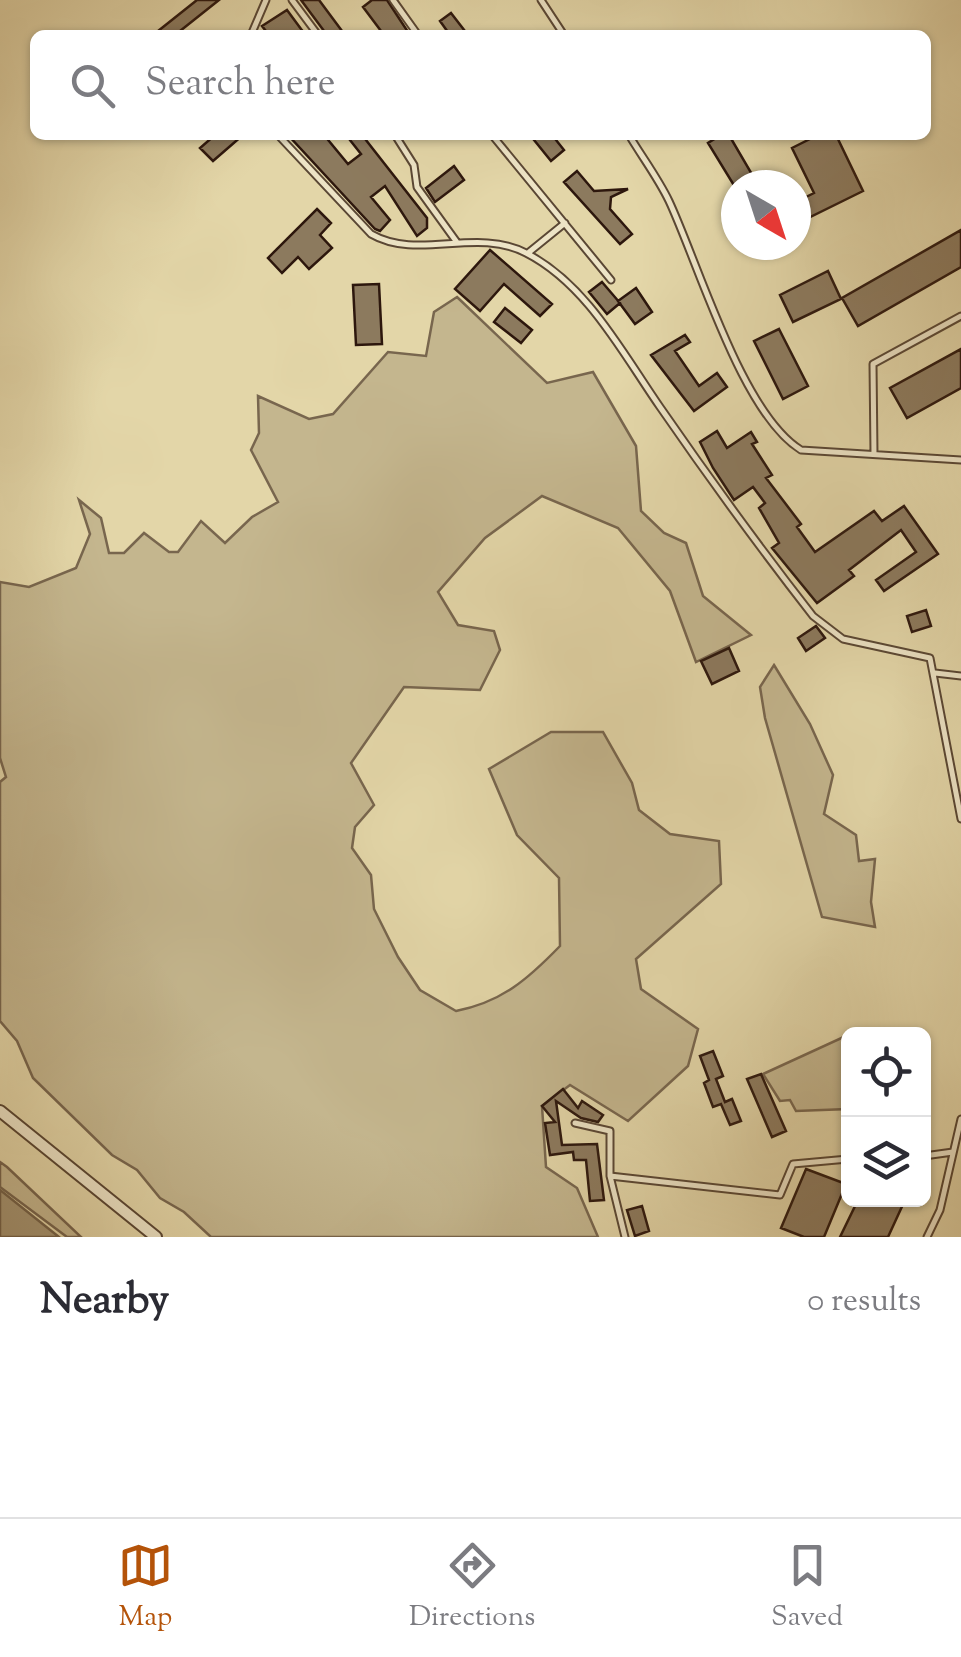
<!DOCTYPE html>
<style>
:root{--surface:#fff;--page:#f7f7f7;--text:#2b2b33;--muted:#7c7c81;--line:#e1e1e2;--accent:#b45309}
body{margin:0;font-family:"Sorts Mill Goudy",serif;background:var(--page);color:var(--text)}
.controls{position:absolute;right:30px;bottom:30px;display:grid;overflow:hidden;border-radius:15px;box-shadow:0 2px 8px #0004}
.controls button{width:90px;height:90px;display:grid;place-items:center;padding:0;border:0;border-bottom:2px solid var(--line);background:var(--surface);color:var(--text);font:50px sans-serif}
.compass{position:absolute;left:721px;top:170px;width:90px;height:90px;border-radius:50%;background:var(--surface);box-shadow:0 2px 8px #0004;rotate:141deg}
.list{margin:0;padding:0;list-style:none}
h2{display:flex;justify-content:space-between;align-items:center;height:130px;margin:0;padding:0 40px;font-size:42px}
h2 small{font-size:32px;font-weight:400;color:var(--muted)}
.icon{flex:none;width:55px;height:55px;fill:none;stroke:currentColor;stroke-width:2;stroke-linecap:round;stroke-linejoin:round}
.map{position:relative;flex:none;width:961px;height:1237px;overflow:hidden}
.search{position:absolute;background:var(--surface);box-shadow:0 2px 8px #0004;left:30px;right:30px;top:30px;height:110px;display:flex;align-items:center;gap:25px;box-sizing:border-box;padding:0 35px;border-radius:15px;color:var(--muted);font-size:38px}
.sheet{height:280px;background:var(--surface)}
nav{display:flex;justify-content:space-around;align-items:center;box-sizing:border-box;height:140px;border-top:2px solid var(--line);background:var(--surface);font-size:28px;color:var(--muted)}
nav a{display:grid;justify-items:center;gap:5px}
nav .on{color:var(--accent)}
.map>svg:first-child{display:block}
</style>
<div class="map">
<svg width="961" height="1237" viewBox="0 0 961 1237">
<rect width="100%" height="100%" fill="#e3d6a8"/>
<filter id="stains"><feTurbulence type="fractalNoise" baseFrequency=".002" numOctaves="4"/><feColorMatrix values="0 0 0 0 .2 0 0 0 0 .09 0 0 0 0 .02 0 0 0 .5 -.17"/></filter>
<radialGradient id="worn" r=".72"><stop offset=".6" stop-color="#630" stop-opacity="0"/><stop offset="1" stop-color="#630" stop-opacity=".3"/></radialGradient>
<!-- green -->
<path fill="#c4b68e" stroke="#78664e" stroke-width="2.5" d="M457 297 547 383 593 372 636 446 641 511 664 533 686 543 703 596 751 635 696 662 670 591 618 528 542 496 485 538 438 592 458 625 494 631 500 650 480 690 404 687 351 763 374 805 355 827 352 848 371 875 374 909 398 957 420 990 456 1011C502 1002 528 979 560 946L559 878 517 835 489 769 551 732H603L632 783 639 810 670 834 719 841 721 884 636 959 641 989 698 1029 688 1066 628 1121 570 1085 542 1106 546 1167 577 1188 598 1237H211L184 1212 160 1198 137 1170 112 1155 33 1078 17 1041 0 1021V782L6 777 0 758V582L29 587 76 568 90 534 79 500 101 518 109 553H124L144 533 169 552H178L201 521 225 543 252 517 278 502 251 450 259 433 258 396 309 419 333 414 388 352 426 356 434 312Z
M774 665 810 724 833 775 824 814 856 835 859 861 875 859 871 902 875 927 822 917 765 718 760 687Z
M848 1035V1109L796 1111 790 1100 780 1101 763 1074Z
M0 1162 7 1167 81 1237H67L0 1187Z"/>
<!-- water -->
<path fill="#a59573" stroke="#75634a" stroke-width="2.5" d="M0 1190 59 1237H0Z"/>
<!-- building -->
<path fill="#8c7a5e" stroke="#2d170d" stroke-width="2.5" d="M197 0H219L175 35H153Z
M301 0H319L345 35H327Z
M372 0H387L410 35H384L363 7Z
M287 10 301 29 306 35H269L262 26Z
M451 13 468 35H450L440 21Z
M215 135H243L213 161 200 148Z
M288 135H324L348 164 361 154 346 135H362L427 218V228L417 236 385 186 371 197 390 220 380 231 375 229Z
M530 135H552L564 150 551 161Z
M721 135H729L753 176 735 187 708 143Z
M818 135H836L863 191 796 224V202L814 193 792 148Z
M454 166 464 180 435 202 426 188Z
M577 171 594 191 628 189 611 197 610 209 632 234 620 244 564 182Z
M317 209 331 223 320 235 332 248 309 269 298 257 282 273 268 258Z
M961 230V267L858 326 842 298Z
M490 250 552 304 540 316 504 284 480 311 455 289Z
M828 271 841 299 793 322 780 295Z
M602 282 620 303 607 314 589 292Z
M379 284 382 344 356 345 353 285Z
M636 288 652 312 635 324 618 301Z
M505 308 532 330 521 343 494 322Z
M779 329 808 386 783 399 754 341Z
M685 335 690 342 675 351 699 386 717 373 727 387 694 411 651 355Z
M961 349V388L907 418 890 388Z
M717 431 727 448 751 432 757 442 752 444 772 475 766 478 801 524 797 527 815 552 874 511 882 521 904 506 938 554 884 591 876 580 916 552 901 530 849 570 854 576 817 603 772 548 779 543 759 508 765 503 753 487 734 500 713 468 700 442Z
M926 610 931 626 912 632 907 616Z
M816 626 825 638 806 651 798 638Z
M729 648 739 671 712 684 701 661Z
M713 1051 723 1076 716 1079 725 1102 732 1099 741 1121 730 1125 721 1104 713 1107 704 1083 709 1080 700 1056Z
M761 1074 786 1131 772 1137 747 1079Z
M563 1089 578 1108 582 1101 603 1115 598 1122 581 1118 556 1101 562 1145 597 1144 604 1200 590 1201 586 1160H574L573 1152 550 1155 545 1123 555 1122 542 1106Z
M806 1169 846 1184 824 1237H804L781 1228Z
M858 1200H905L888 1237H840Z
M642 1206 649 1231 635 1236 627 1210Z"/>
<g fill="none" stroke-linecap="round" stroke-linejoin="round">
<!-- service casing -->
<g stroke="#5a4734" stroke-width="9">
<path id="service" d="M292 0 318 35
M393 0 418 35
M541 0 564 35
M251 35 266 0
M278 135 371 234C418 261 476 227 526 253 587 284 623 354 660 407 709 478 760 548 813 616L843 639 930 658 961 819
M395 135 414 165 417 187 456 241
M492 135 611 280
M629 135C642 157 658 178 669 201 699 265 742 414 801 450L961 460
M528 253 565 223
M874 454 873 364 961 316
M935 673 961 676
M575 1123 610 1131V1176L780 1195 793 1164 848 1159
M924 1156 953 1152
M610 1176 625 1237
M927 1237 940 1210 961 1119"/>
</g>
<!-- minor casing -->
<g stroke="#5a4734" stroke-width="14">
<path id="minor" d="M0 1111 156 1237"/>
</g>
<!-- service -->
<use href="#service" stroke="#ede4c6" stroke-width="5"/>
<!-- minor -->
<use href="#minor" stroke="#ede4c6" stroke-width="10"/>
</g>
<rect width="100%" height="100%" filter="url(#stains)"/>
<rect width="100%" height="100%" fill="url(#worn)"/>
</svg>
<div class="controls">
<button><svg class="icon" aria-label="locate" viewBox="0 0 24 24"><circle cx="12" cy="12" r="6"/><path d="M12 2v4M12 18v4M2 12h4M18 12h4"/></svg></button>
<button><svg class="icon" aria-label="layers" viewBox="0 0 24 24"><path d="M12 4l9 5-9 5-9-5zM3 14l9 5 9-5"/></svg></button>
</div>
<svg class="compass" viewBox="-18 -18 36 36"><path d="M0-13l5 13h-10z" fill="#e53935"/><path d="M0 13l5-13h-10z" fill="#7c7c81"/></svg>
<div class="search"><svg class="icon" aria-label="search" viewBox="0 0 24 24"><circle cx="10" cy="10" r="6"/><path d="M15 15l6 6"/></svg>Search here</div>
</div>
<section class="sheet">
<h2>Nearby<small>0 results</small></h2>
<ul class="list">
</ul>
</section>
<nav>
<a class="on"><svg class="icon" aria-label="map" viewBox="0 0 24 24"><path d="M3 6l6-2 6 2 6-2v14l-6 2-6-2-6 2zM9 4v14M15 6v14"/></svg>Map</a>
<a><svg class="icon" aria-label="directions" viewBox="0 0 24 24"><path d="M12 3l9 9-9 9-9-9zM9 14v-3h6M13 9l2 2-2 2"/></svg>Directions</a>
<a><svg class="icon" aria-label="saved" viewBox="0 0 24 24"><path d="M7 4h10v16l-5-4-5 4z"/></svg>Saved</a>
</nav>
